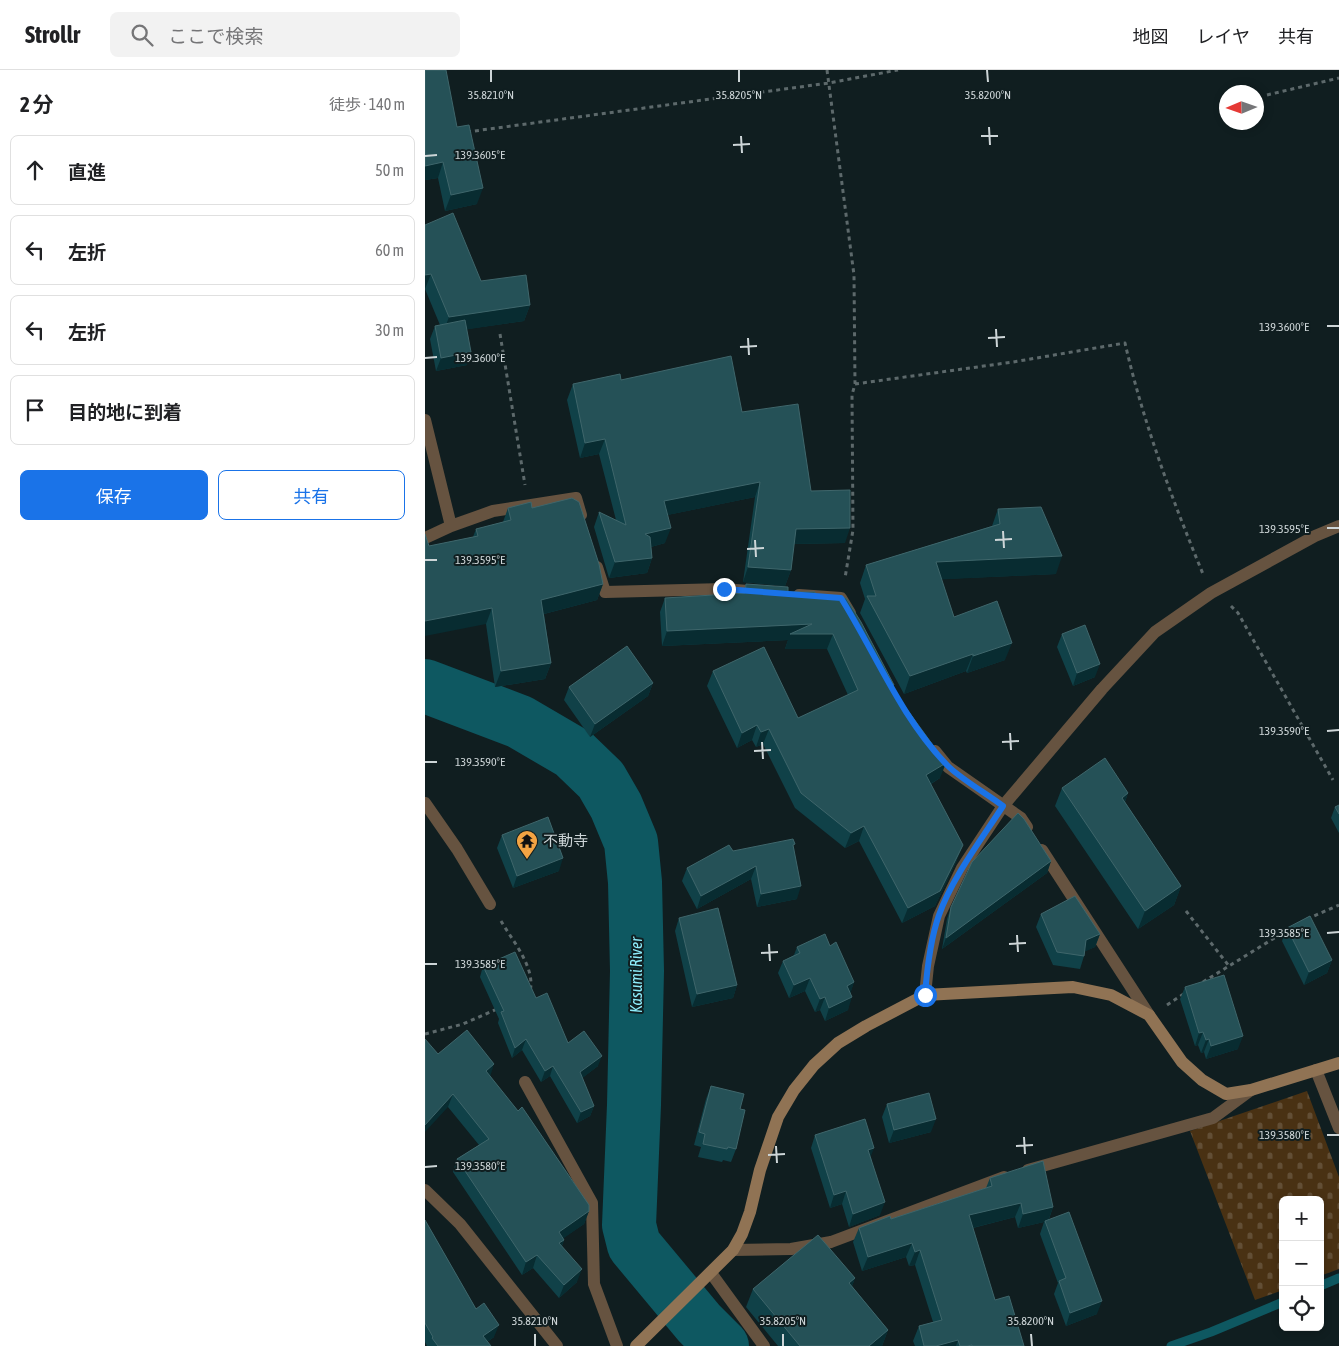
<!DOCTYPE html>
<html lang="ja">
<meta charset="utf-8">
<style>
:root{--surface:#fff;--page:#f2f2f2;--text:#202124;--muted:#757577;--line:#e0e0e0;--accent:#1a73e8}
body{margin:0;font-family:"Asap Condensed","Noto Sans JP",sans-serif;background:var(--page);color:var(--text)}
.controls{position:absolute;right:15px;bottom:15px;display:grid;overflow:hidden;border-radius:8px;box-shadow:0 2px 8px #0003}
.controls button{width:45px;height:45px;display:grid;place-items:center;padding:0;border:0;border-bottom:1px solid var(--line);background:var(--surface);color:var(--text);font:25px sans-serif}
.compass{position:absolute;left:794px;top:15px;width:45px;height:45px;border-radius:50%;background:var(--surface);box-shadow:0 2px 8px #0003;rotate:268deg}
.stop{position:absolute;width:15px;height:15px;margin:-11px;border:4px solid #1a73e8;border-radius:50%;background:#fff}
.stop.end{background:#1a73e8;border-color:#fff;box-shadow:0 1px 5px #0008}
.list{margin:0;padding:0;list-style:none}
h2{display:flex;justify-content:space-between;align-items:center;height:65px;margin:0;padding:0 20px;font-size:21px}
h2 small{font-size:16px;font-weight:400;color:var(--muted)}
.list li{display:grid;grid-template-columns:32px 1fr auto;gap:15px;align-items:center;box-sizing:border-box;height:70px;margin:0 10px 10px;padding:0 10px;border:1px solid var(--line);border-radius:8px}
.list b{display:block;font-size:19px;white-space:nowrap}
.list em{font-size:16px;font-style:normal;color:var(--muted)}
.actions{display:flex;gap:10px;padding:15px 20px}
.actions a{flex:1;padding:11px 0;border:1px solid var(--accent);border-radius:8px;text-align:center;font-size:18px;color:var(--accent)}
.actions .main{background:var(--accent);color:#fff}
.icon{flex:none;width:28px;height:28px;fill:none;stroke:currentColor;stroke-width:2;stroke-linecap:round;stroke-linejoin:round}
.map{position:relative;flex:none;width:914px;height:1276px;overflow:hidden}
header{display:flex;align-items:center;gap:30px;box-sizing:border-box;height:70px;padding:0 25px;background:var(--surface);border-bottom:1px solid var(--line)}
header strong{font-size:24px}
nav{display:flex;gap:28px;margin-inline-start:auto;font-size:18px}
.search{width:350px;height:45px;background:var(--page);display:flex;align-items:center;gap:12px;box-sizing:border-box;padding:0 18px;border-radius:8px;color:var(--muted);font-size:19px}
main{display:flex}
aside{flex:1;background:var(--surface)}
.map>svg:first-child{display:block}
</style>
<header>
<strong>Strollr</strong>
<div class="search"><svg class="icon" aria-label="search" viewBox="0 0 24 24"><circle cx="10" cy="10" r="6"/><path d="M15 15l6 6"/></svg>ここで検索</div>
<nav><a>地図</a><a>レイヤ</a><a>共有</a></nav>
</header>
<main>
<aside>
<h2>2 分<small>徒歩 · 140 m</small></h2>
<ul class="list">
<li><svg class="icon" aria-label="ahead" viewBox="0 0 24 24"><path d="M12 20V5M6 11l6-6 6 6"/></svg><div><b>直進</b></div><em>50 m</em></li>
<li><svg class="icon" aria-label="left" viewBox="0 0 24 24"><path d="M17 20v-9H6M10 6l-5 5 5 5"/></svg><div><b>左折</b></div><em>60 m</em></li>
<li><svg class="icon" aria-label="left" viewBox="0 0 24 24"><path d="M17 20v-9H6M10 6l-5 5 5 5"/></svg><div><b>左折</b></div><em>30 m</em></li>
<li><svg class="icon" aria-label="arrive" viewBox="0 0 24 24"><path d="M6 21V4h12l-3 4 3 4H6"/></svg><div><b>目的地に到着</b></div></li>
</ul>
<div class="actions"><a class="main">保存</a><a>共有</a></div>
</aside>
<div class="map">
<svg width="914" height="1276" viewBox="0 0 914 1276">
<defs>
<pattern id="cemetery-stones" width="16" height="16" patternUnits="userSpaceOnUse" patternTransform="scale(1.25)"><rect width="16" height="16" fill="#493113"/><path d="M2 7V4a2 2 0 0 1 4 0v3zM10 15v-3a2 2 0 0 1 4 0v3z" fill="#624e35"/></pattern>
</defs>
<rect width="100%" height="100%" fill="#101e20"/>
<!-- cemetery -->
<path fill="url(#cemetery-stones)" d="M882 1021 914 1107V1199L895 1206V1130H858V1220L830 1230 765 1061Z"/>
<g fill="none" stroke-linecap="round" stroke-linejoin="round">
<!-- stream -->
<path stroke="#0e5861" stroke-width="9" d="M895 1216 914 1208
M746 1276 786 1262 858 1232"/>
<!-- river -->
<path stroke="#0e5861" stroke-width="54" d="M0 616 95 652 148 683 176 710 191 736 206 772 210 812 212 901 209 1035 204 1155 209 1175 274 1253 297 1276"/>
<!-- path -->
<path stroke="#5d696b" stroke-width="3" stroke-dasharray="4 4" stroke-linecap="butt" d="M402 0 429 205 430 314 427 325 428 460 420 508
M842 25 914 8
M42 62 404 13 473 0
M75 264 100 415
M430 314 588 292 700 273C718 352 747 429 778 504
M806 536 813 543 908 710
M761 841 804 896
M882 849 914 835
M76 851C87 870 111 898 105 921
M778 912 864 859
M742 935 760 923
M0 964 38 954 72 939"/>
<!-- lane -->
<path stroke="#665340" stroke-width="12" d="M100 1012 167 1133 169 1214 192 1276
M0 1120 35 1154 132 1276"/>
<!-- street -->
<path stroke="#665340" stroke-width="12" d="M0 350 26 456
M0 468 26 456 68 441 151 428 156 445
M172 497 180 522 299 519 334 522
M374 525 416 528 425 543
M510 681 523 697 596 748 602 757
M0 733 32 779 65 834
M617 780 724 945
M500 925 503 896 514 846 537 798 578 736 677 619 730 562 786 523 890 466 914 456
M891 1000 914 1058
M603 1100 788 1048 826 1020
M308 1180 366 1179 406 1172 579 1107
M286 1203 339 1276"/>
<!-- secondary -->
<path stroke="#907354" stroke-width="12" d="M211 1276 308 1180 317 1164 325 1142 335 1100 353 1047 369 1020 389 995 413 973 441 956 500 925 648 917 686 925 724 945 757 992 777 1010 801 1024 826 1020 914 993"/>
</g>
<!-- wall -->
<path fill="#104148" d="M0 0 32 57 52 134 20 141 13 108 0 110Z
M0 155 56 211 105 235 99 251 42 259V295L11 301 5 269 10 256 15 255 0 219Z
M196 310 317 342 386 421 420 473 369 474 366 500 360 516 318 512 330 427 242 445 240 473 226 477 227 488 222 503 184 508 169 457 174 442 191 450 174 384 155 388 142 330 148 314Z
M83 438H107L178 514 172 530 119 544 126 593 120 609 70 617 61 554 4 476 48 467 51 459 78 452Z
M573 439 631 504 516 509 529 547 580 590 542 603 541 601 479 624 435 543 440 529 435 513 441 495 567 456Z
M321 514 390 528 467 619 515 708 506 714 532 790 510 836 477 853 434 771 420 778 370 738 338 674 331 677 327 670 312 678 282 616 288 601 373 648 423 625 402 579H360L363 570 237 576 235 542 240 528 318 523Z
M637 564 670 607 648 616 632 577Z
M228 613 223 626 165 667 139 630 144 617Z
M637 718 703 723 700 732 756 816 749 835 713 859 630 736Z
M914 735V763L906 748 910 737Z
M77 765 134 801 88 818 72 778Z
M369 778 372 829 332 837 326 809 272 839 257 811 262 798 308 781Z
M626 791 622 803 517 879 522 849 526 837Z
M616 844 675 864 670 877 660 881 659 886 655 899 628 895 611 857Z
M254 848 312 915 308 928 267 937 250 861Z
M862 858 907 890 902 903 879 915 857 871Z
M405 876 429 912 425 923 423 940 400 951 395 940 390 942 380 921 364 928 353 903 358 891 369 885 372 877Z
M58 896 111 928 143 973 173 996 157 1008 169 1036 165 1046 152 1053 125 1006 116 1012 97 980 87 988 73 953 74 949 55 907Z
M760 917 813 979 781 989 779 982 776 983 773 975 770 976 755 929Z
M13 984 65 1006 164 1141 159 1154 138 1168 139 1170 137 1176 152 1212 134 1228 108 1198 97 1205 28 1102 32 1089 54 1075 23 1037Z
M286 1016 315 1039 311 1079 306 1092 298 1090 297 1092 273 1087 276 1077 269 1075 281 1029Z
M462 1034 506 1062 464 1073 457 1047Z
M390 1065 446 1087 455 1145 424 1157 417 1134 405 1138 386 1078Z
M565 1108 628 1137 624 1149 672 1244 641 1256 629 1224 633 1213 615 1164 619 1152 593 1158 590 1147 548 1158 570 1230 599 1276H490L488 1271 494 1256 508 1252 490 1195 484 1196 481 1187 437 1201 428 1172 434 1158 466 1149 561 1118Z
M0 1150 51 1239 69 1267 62 1272 66 1276H2L0 1272Z
M430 1208 427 1216 463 1260 457 1276H353L321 1237 328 1219Z"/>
<!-- shaded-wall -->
<path fill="#082c31" d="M18 92 13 108 0 110V96Z
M58 118 52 134 20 141 26 125Z
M6 204 0 219V205Z
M105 235 99 251 18 263 24 247Z
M46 282 42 295 11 301 16 288Z
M180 369 174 384 155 388 160 373Z
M335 412 330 427 233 447 239 431Z
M246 458 240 473 215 480 220 464Z
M425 458 420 473 366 474 371 459Z
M637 486 631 504 504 510 511 492Z
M227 488 222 503 184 508 190 492Z
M323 497 366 500 360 516 318 512Z
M178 514 172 530 111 546 116 530Z
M67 538 61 554 0 566V551Z
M387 554 408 564 402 579H360L363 570 237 576 242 561Z
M587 573 580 590 542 603 548 586Z
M548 584 541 601 479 624 485 606Z
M126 593 120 609 70 617 76 601Z
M675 594 670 607 648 616 652 603Z
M228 613 223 626 165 667 170 654Z
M332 655 327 670 312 678 317 663Z
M344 659 338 674 331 677 336 662Z
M521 693 515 708 495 720 501 705Z
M703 723 696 742 697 728Z
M439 756 434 771 420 778 426 763Z
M538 775 532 790 510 836 477 853 483 838Z
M138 788 134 801 88 818 92 806Z
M626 791 622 803 517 879 521 868Z
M331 796 326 809 272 839 276 826Z
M376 816 372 829 332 837 336 824Z
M756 816 749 835 713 859 720 841Z
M675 864 670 877 657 883 661 870Z
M907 890 902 903 879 915 884 902Z
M385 908 380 921 364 928 369 915Z
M429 912 425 925 422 916Z
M312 915 308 928 267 937 272 924Z
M400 927 395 940 390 942 395 929Z
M427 927 423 940 400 951 404 938Z
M778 962 773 975 770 976 774 963Z
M818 966 813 979 781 989 786 976Z
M101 969 97 980 87 988 90 978Z
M784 969 779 982 776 983 781 970Z
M177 986 173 996 151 1013 155 1002Z
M69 994 65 1007 61 1001Z
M128 996 125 1006 116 1012 120 1001Z
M28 1024 23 1037 0 1062V1055Z
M169 1036 165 1046 152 1053 156 1042Z
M511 1049 506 1062 464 1073 469 1060Z
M449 1078 444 1091 443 1080Z
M421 1121 417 1134 405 1138 409 1125Z
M460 1132 455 1145 424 1157 428 1144Z
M596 1133 590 1147 539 1160 544 1145Z
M628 1137 623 1151H620L619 1152 593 1158 598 1144Z
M164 1141 159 1154 129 1175 134 1162Z
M139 1170 135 1182 134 1173Z
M487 1173 481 1187 437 1201 443 1187Z
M495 1180 490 1195 484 1196 490 1182Z
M112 1185 108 1198 97 1205 101 1192Z
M157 1199 152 1212 134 1228 139 1215Z
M430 1208 423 1227 424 1213Z
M677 1231 672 1244 641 1256 645 1243Z
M74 1255 69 1267 56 1276 58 1266Z
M463 1260 457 1276H444Z
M533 1270 531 1276H511Z"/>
<!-- building -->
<path fill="#255157" stroke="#3f666b" d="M0 0H21L32 57 44 55 58 118 26 125 18 92 0 96Z
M28 143 56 211 101 205 105 235 24 247 6 204 0 205V155Z
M40 250 46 282 16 288 10 256Z
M306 286 317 342 373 334 386 421 425 420V458L371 459 366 500 323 497 335 412 239 431 246 458 220 464 225 467 227 488 190 492 174 442 201 455 180 369 160 373 148 314 195 304 196 310Z
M147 428 154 432 174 494 178 514 116 530 126 593 76 601 67 538 0 551V464L4 476 53 466 51 459 86 450 83 438 106 432 107 438Z
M616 437 637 486 511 492 529 547 572 531 587 573 548 586V584L485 606 442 526H451L441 495 575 454 573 439Z
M321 514 363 517V522H390V528H421L436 552 469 615 465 616 521 693 501 705 538 775 515 821 483 838 439 756 426 763 376 723 344 659 336 662 332 655 317 663 288 601 339 577 373 648 433 620 408 564H365L387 554 242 561 240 528 320 523Z
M660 555 675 594 652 603 637 564Z
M202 576 228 613 170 654 144 617Z
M680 688 703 723 697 728 756 816 720 841 637 718Z
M914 735V744L910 737Z
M593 743 599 749 626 791 521 868 526 837 547 792Z
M123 747 138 788 92 806 77 765Z
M368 769 370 774 368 775 376 816 336 824 331 796 276 826 262 798 304 775 308 781Z
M650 826 675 864 661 870 659 886 632 882 616 844Z
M293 838 312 915 272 924 254 848Z
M885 846 907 890 884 902 862 858Z
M400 864 405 876 411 872 429 912 422 916 427 927 404 938 400 927 395 929 385 908 369 915 358 891 375 883 372 877Z
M90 882 111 928 122 923 143 973 159 961 177 986 155 1002 169 1036 156 1042 128 996 120 1001 101 969 90 978 76 942 79 941 58 896Z
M799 905 818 966 786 976 784 969 781 970 778 962 774 963 760 917Z
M42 960 69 994 61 1001 93 1041 97 1037 164 1135V1141L134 1162 139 1170 134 1173 157 1199 139 1215 112 1185 101 1192 32 1089 64 1069 28 1024 0 1055V969L13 984Z
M286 1016 319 1024 315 1039 320 1040 311 1079 303 1077 302 1079 278 1074 280 1064 274 1062Z
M504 1023 511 1049 469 1060 462 1034Z
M440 1049 449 1078 443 1080 460 1132 428 1144 421 1121 409 1125 390 1065Z
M618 1091 628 1137 598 1144 596 1133 544 1145 570 1230 584 1226 599 1276H547V1275L542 1276H535L533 1270 511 1276H499L494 1256 517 1250 495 1180 490 1182 487 1173 443 1187 434 1158 465 1146 466 1149 567 1116 565 1108Z
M644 1142 677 1231 645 1243 634 1211 641 1208 620 1151Z
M0 1150 51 1239 59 1233 74 1255 58 1266 66 1276H13L7 1268 8 1267 0 1253Z
M393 1165 430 1208 424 1213 463 1260 444 1276H375L328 1219Z"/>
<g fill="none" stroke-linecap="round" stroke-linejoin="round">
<!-- route -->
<path stroke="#1a73e8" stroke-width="6" d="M299 519 416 528C451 584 476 648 523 696 536 709 562 724 578 736 556 770 527 808 514 845 505 870 502 899 500 925"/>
</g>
<!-- ticks -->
<path fill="none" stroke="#cdd5d7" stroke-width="2" d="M66 0V12M314 0V12M562 0 563 12M564 57 565 75M316 66 317 83M556 66H573M308 75 325 74M0 86 12 85M902 256H914M571 259 572 277M323 268 324 285M563 268 580 267M315 277 332 276M0 288 12 287M902 458H914M578 461 579 478M330 470 331 487M570 470 587 469M322 479 339 478M0 490H12M902 661 914 660M585 663 586 680M337 672 338 689M577 672 594 671M329 681 346 680M0 692H12M902 863 914 862M592 865 593 882M344 874 345 891M584 874 601 873M336 883 353 882M0 894H12M902 1065H914M599 1067 600 1084M351 1076 352 1093M591 1076 608 1075M343 1085 360 1084M0 1097 12 1096M110 1264V1276M358 1264V1276M606 1264 607 1276"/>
<!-- icons -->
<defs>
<g id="temple-pin" transform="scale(1.125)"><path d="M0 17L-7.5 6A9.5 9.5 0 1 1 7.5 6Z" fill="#f3a443" stroke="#101e20"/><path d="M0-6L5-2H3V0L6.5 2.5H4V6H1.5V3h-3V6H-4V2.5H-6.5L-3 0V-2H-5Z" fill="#111"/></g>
</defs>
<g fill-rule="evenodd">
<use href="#temple-pin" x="102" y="771"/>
</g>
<g text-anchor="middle" stroke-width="4" stroke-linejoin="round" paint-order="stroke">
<!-- poi labels -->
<g font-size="15" fill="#cdd5d7" stroke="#101e20" text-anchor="start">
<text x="118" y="776">不動寺</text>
</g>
<!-- water labels -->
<g font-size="16" font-style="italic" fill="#8eedfb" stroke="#101e20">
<text transform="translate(211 905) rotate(-90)" y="6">Kasumi River</text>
</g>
</g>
<g font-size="12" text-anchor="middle" fill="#cdd5d7" stroke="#101e20" stroke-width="4" stroke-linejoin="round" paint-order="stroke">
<text x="66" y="29">35.8210°N</text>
<text x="314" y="29">35.8205°N</text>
<text x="563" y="29">35.8200°N</text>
<text x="55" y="89">139.3605°E</text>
<text x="859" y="261">139.3600°E</text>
<text x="55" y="292">139.3600°E</text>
<text x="859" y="463">139.3595°E</text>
<text x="55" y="494">139.3595°E</text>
<text x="859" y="665">139.3590°E</text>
<text x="55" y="696">139.3590°E</text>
<text x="859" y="867">139.3585°E</text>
<text x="55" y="898">139.3585°E</text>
<text x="859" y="1069">139.3580°E</text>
<text x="55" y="1100">139.3580°E</text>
<text x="110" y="1255">35.8210°N</text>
<text x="358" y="1255">35.8205°N</text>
<text x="606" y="1255">35.8200°N</text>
</g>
</svg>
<div class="controls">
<button>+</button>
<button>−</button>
<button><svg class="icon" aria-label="locate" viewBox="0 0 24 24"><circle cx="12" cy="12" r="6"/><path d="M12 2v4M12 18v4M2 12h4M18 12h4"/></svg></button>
</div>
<svg class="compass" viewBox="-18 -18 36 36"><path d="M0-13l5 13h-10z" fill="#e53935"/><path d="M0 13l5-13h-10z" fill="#757577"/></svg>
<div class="stop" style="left:500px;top:925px"></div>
<div class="stop end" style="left:299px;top:519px"></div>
</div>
</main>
